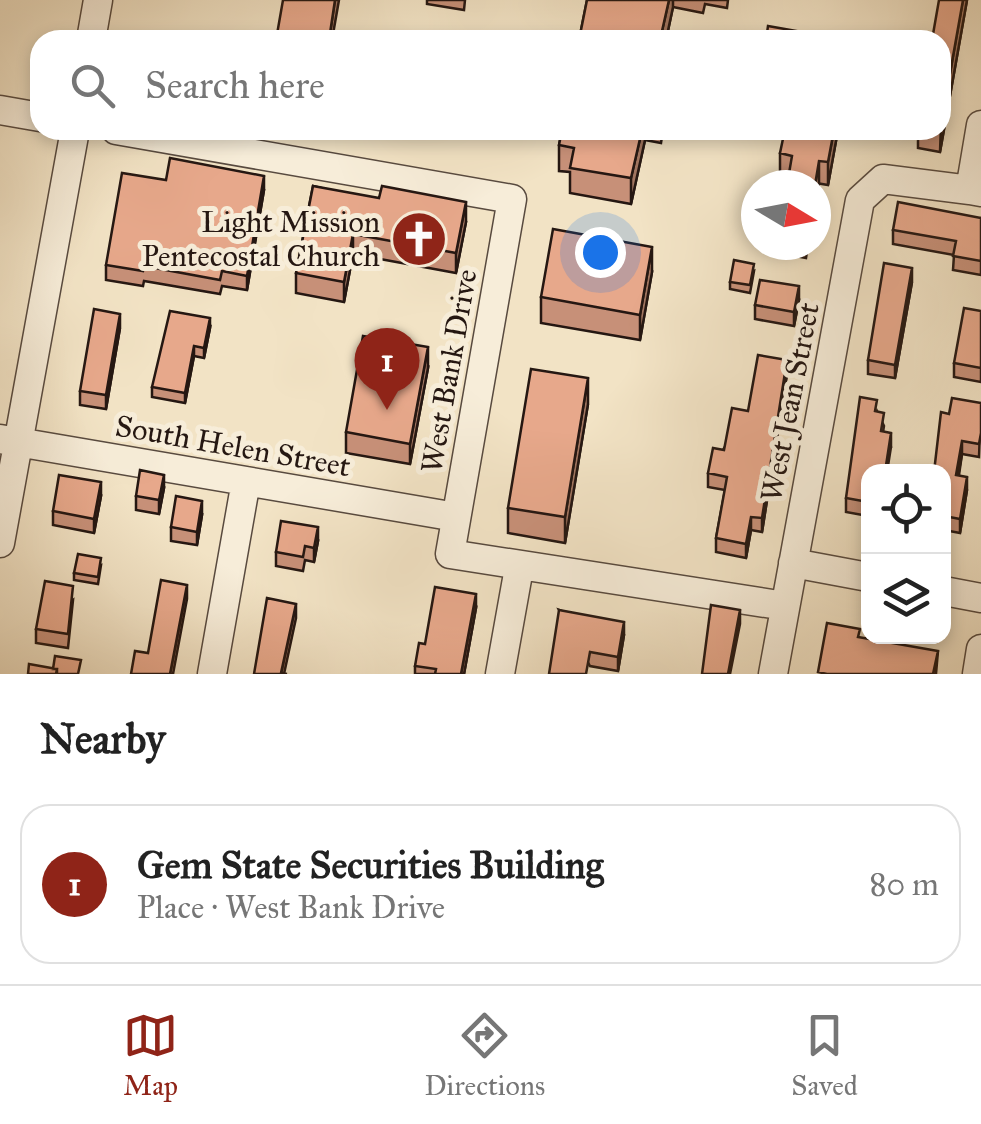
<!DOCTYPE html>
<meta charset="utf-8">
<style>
:root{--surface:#fff;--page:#f2f2f2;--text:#222;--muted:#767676;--line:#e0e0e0;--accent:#8f2418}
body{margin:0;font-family:"IM FELL Great Primer",serif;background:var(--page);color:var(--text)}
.controls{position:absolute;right:30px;bottom:30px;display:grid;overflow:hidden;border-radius:20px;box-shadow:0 5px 15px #0003}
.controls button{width:90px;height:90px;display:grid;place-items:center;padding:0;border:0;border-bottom:2px solid var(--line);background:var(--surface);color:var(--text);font:50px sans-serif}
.compass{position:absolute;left:741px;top:170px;width:90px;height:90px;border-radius:50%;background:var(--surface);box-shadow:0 5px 15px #0003;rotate:100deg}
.you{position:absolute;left:600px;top:252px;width:35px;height:35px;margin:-25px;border:8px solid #fff;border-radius:50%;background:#1a73e8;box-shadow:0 0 0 15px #1a73e833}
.badge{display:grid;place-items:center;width:65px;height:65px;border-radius:50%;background:var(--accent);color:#fff;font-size:32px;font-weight:700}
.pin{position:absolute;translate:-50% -82px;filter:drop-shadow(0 2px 5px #0008)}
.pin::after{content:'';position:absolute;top:52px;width:35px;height:30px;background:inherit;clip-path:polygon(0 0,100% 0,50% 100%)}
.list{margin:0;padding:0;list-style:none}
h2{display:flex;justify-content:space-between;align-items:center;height:130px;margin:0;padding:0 40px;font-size:42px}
h2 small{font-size:32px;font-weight:400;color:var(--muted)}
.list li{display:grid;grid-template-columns:65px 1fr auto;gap:30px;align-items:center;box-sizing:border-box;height:160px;margin:0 20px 20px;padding:0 20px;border:2px solid var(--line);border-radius:30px}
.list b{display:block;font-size:38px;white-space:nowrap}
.list p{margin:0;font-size:32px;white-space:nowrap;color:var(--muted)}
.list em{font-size:32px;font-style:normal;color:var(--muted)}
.icon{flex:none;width:55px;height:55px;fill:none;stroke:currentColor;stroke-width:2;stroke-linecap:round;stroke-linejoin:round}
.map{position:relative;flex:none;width:981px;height:674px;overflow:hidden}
.search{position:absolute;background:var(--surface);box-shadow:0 5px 15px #0003;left:30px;right:30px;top:30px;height:110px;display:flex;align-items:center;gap:25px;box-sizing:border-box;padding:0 35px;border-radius:30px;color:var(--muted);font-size:38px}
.sheet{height:310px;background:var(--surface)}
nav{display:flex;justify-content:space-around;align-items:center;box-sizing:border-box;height:140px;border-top:2px solid var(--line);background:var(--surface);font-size:28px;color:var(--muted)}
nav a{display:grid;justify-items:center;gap:5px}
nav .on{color:var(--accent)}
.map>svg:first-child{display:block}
</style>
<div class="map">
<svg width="981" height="674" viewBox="0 0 981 674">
<rect width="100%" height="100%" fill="#f2e3c5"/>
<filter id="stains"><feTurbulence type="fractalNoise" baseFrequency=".002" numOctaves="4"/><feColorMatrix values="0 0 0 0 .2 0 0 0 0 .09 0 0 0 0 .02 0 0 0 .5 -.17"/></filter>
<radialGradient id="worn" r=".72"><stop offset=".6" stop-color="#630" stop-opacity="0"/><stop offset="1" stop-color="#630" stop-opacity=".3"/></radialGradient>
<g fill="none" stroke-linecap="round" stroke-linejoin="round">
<!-- minor casing -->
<g stroke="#584a3f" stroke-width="31">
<path id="minor" d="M91 40 98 0
M0 110 40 117
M981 125 970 190 981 192
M116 130 512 199 450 554 785 606
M0 439 456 517
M0 543 75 130
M793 563 868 577
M944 591 981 598
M212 674 246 481
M500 674 519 568
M773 674 860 200 883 179 970 190
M977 674 981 649"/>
</g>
<!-- minor -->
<use href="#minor" stroke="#f7edd9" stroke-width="28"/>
</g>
<!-- wall -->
<path fill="#c79078" stroke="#251712" stroke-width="2.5" d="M427 0H465L464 10 427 4Z
M587 0H728L727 8 705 4 703 13 673 7 666 40H579Z
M967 0 940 152 918 148V139L869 130H941Z
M562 130H663L661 143 645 140 631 204 570 193V172L559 171V145Z
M799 130H838L828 185 780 177V153L798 136Z
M166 180 264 190 247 290 222 286 220 294 144 281 143 286 106 280V265Z
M313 186 466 222 456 273 353 254 344 302 296 293V273Z
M981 218V275L953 270 954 255 893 244V230Z
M779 245H808L806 258 779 253Z
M754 271 750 293 730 289V282Z
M652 272 640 340 541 323V297Z
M912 282 895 378 868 374V360Z
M799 300 794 326 755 319V305Z
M981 311V382L954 377V363Z
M120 328 106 409 80 405V391Z
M210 328 204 358 194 356 185 403 152 397V387Z
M428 368 410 464 346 453V432Z
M787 374 762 532 751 530 746 558 716 552V538L725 490 708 487V473L748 411Z
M981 403 979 457 962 454 959 475 967 490 960 533 944 530V472L949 414Z
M588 404 565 543 508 533V508Z
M877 411 884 426 883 432 891 447 868 472V516L846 512V498Z
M164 488 159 514 136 510V496Z
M101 496 94 533 53 525V511Z
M202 515 197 545 171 541V527Z
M318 541 314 562 305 560 303 571 276 566V552Z
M101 565 98 584 74 580V573Z
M73 600 68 648 36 643V629Z
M476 608 464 674H415V666L425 644Z
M559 610 624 635 618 671 590 666Z"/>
<!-- shaded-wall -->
<path fill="#a27661" stroke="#251712" stroke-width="2.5" d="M335 0H339L332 40H329Z
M669 0H673V7L666 40H660Z
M963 0H967L940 152 941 124Z
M642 130H645V140L631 204V178Z
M834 130H838L828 185V162Z
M819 161V184L816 202 815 185Z
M264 176V190L247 290V276Z
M466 202V222L456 273V253Z
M353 234V254L344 302V282Z
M652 247V272L640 340V315Z
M912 268V282L895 378V365Z
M799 286V300L794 326V312Z
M120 314V328L106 409V395Z
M210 318V328L204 358V348Z
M194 346V356L185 403V393Z
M428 347V368L410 464V444Z
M787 360V374L762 532V518Z
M588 378V404L565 543V517Z
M891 433V447L887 472H885Z
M962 441V454L956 488V475Z
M164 475V488L159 514V500Z
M967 477V490L960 533V519Z
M101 482V496L94 533V519Z
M202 501V515L197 545V532Z
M751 517V530L746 558V544Z
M318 527V541L314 562V548Z
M187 585V599L173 674H170Z
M476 594V608L464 674H461Z
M296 604V618L284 674H281Z
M740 610V624L730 674H728Z
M624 622V635L618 671V657Z
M938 651 936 674H933Z"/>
<!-- building -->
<path fill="#e7a88b" stroke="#251712" stroke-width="2.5" d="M283 0H335L329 40H276Z
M587 0H669L660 40H579Z
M939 0H963L941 124V40H932Z
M768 26 847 40H766Z
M562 130H642L631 178 570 168 574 148 559 145Z
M799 130H834L828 162 819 161 815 185H787L792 156 780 153 784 134 798 136Z
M170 158 264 176 247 276 222 271 220 280 144 266 143 271 106 265 122 173 166 180Z
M313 186 379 198 382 186 466 202 456 253 353 234 344 282 296 273Z
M898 202 981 218V261L953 256 956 241 893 230Z
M553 229 652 247 640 315 541 297Z
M734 260 754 264 750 285 730 282Z
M884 263 912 268 895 365 868 360Z
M760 280 799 286 794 312 755 305Z
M964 308 981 311V368L954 363Z
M94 309 120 314 106 395 80 391Z
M170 311 210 318 204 348 194 346 185 393 152 387Z
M363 336 428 347 410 444 346 432Z
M758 355 787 360 762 518 751 517 746 544 716 538 727 477 708 473 713 448 724 450 732 408 748 411Z
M531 369 588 378 565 517 508 508Z
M860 397 877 400 875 411 884 413 881 431 891 433 885 472H868V502L846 498Z
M952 398 981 403V433L979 444 962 441 956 475 967 477 960 519 944 516V472H934L941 412 949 414Z
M140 470 164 475 159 500 136 496Z
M59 475 101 482 94 519 53 511Z
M176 496 202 501 197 532 171 527Z
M281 521 318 527 314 548 305 546 303 557 276 552Z
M78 554 101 558 98 577 74 573Z
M161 580 187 585 170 674H131L135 651 148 653Z
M45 581 73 586 68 634 36 629Z
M435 587 476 594 461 674H435L436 669 415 666 419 643 425 644Z
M267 598 296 604 281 673 287 674H254Z
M711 605 740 610 728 674H702Z
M559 610 624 622 618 657 590 652 586 674H549Z
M827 623 860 629 858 637 938 651 933 674H827L818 672Z
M55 656 81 660 78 674H57V669H53Z
M29 664 57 669 56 674H28Z"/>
<!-- icons -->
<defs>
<g id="church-disc" transform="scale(2.875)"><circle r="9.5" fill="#8f2418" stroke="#f7edd9"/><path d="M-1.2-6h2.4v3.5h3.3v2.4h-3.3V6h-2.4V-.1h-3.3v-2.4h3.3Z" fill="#fff"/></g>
</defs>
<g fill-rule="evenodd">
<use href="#church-disc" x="419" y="239"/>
</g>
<g text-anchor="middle" stroke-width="10" stroke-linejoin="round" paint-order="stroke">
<!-- poi labels -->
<g font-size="30" fill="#251712" stroke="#f7edd9" text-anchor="end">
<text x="380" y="232">Light Mission<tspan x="380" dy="34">Pentecostal Church</tspan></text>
</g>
<!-- street labels -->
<g font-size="30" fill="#251712" stroke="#f7edd9">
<text transform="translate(449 371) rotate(-80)" y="10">West Bank Drive</text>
<text transform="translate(790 402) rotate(-79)" y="10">West Jean Street</text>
<text transform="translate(233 446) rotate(10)" y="10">South Helen Street</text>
</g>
</g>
<rect width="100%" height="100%" filter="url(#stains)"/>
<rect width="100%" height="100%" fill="url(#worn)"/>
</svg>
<div class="controls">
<button><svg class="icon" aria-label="locate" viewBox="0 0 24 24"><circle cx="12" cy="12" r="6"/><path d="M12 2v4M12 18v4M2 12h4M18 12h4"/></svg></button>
<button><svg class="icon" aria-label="layers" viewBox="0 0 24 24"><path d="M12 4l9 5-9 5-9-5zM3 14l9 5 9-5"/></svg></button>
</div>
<svg class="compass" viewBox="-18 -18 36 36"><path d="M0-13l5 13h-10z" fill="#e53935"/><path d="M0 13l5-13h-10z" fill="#767676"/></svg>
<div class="you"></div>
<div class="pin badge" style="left:387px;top:410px">1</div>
<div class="search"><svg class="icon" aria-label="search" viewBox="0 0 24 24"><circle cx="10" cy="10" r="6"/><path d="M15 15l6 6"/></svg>Search here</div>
</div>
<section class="sheet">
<h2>Nearby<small></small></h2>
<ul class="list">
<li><span class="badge">1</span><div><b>Gem State Securities Building</b><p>Place · West Bank Drive</p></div><em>80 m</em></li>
</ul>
</section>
<nav>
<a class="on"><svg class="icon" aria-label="map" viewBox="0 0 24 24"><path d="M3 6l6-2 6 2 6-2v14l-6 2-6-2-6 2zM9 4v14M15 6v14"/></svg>Map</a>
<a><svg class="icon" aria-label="directions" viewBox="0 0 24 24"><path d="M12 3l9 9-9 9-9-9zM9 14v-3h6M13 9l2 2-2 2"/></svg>Directions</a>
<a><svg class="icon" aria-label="saved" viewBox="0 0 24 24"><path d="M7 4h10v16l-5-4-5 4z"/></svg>Saved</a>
</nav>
